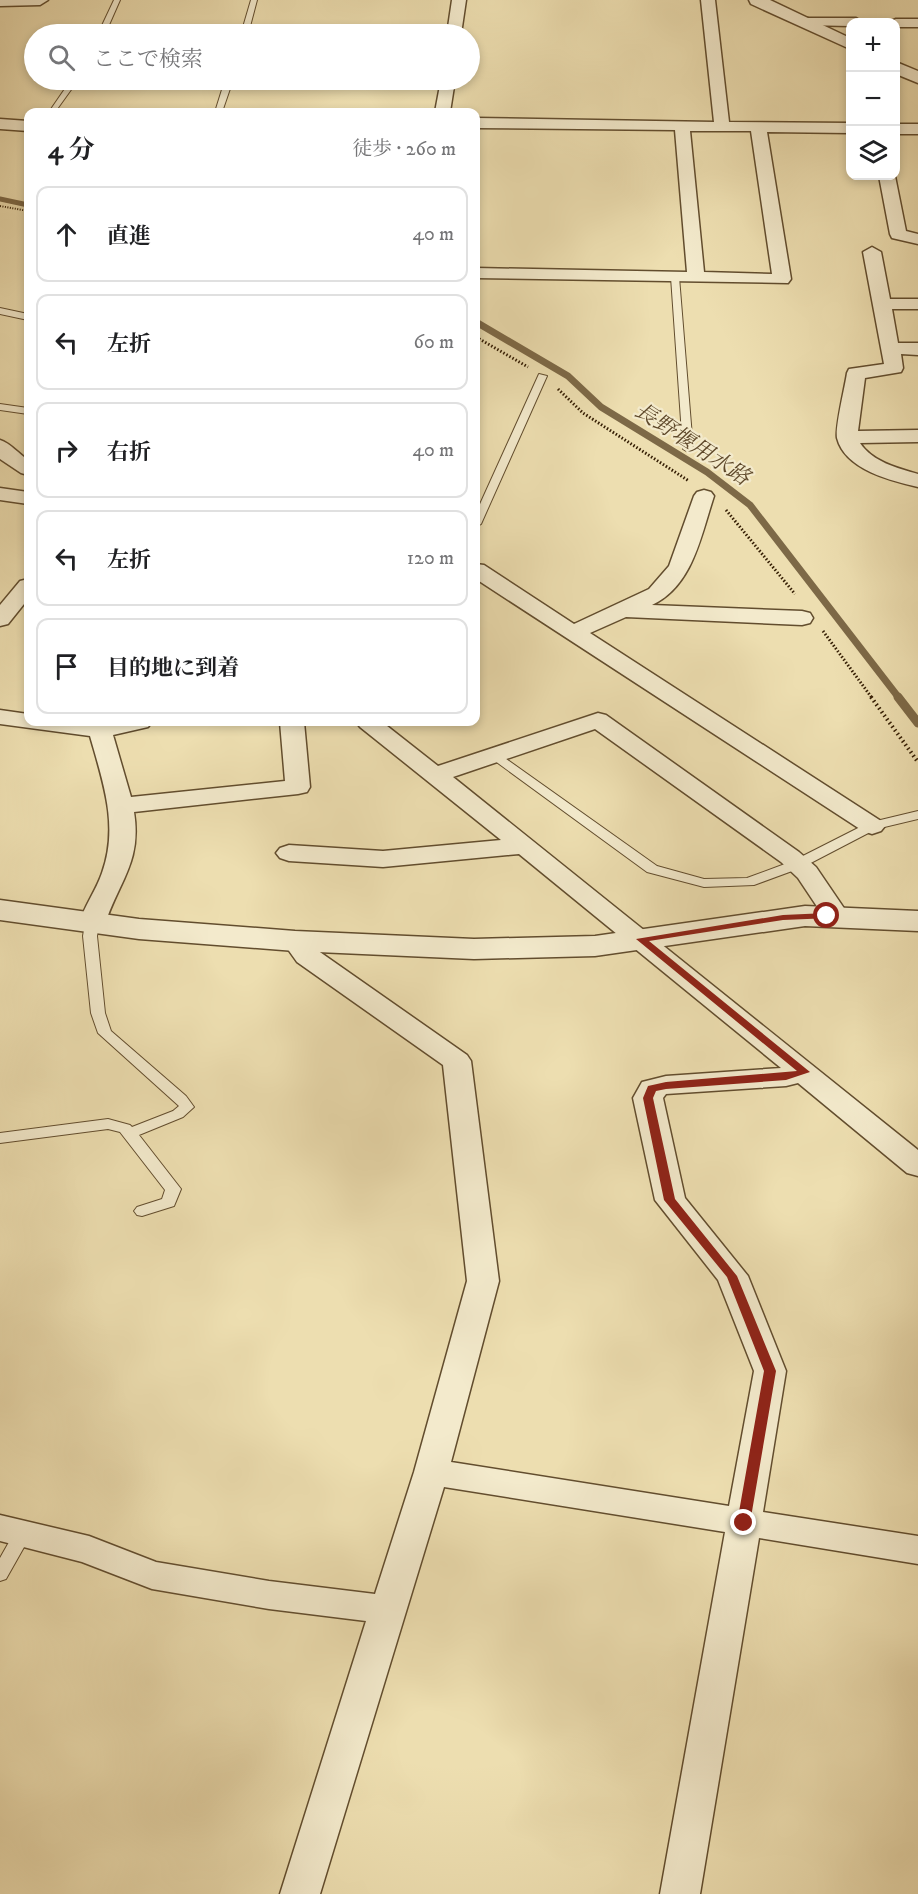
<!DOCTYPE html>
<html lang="ja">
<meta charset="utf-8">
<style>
:root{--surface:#fff;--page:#f6f6f6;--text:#202124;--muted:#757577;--line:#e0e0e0}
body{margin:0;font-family:"IM FELL DW Pica","Noto Serif JP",serif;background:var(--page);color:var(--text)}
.controls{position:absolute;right:18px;top:18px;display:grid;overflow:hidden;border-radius:12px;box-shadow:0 3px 9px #0003}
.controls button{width:54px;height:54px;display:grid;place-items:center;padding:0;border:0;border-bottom:2px solid var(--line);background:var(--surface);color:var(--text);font:30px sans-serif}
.stop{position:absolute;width:18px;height:18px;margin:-14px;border:4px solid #8f2418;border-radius:50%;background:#fff}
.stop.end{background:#8f2418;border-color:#fff;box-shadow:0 2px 6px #0008}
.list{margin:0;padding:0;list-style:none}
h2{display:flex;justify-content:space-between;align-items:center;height:78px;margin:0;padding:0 24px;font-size:26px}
h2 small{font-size:20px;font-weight:400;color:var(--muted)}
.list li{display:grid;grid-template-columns:39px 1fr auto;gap:18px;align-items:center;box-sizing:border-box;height:96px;margin:0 12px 12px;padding:0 12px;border:2px solid var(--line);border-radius:12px}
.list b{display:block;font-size:22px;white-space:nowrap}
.list em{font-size:20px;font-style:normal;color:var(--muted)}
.icon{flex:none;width:33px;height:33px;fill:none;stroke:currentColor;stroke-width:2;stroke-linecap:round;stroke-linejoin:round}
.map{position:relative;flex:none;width:918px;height:1894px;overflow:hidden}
.search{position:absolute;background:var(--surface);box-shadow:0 3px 9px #0003;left:24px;top:24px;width:456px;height:66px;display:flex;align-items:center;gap:15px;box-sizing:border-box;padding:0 21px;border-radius:33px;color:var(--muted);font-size:22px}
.panel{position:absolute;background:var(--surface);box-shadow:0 3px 9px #0003;left:24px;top:108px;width:456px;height:618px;border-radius:12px}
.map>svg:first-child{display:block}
</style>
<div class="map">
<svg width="918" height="1894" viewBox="0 0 918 1894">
<rect width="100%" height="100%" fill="#eddeb0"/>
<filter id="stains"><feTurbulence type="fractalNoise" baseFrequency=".00333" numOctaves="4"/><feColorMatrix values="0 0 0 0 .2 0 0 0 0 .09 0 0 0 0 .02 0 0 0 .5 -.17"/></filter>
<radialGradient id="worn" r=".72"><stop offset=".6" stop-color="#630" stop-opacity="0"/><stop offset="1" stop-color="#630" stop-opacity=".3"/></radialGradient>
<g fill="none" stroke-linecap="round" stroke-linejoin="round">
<!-- stream-far2 -->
<path stroke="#7d6947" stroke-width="5" d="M0 199 28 205"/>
<!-- stream-far1 -->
<path stroke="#7d6947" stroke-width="7" d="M476 322 568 376 601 407 707 472 750 505 899 698"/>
<!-- stream -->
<path stroke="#7d6947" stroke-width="9" d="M898 697 918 723"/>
<!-- service casing -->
<g stroke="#624d2e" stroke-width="2">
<path id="service" d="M114 0H120L105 34H98Z
M251 0H257L248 34H241Z
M71 80H78L55 112H49Z
M225 80H233L222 112H215Z
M675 274 679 277 693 449 688 452 683 449 671 277Z
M0 308 28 314V320L0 314Z
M539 374 547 376 481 524 476 527V513Z
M0 404 28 408V414L0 410Z
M495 751 657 866 704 879 747 878 793 861 868 823 918 811V819L876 829 803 867 754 885 704 887 647 872 491 758 489 755 491 752Z
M92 920 99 924 97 936 105 1013 111 1031 186 1096 194 1107 183 1117 139 1135 181 1189 174 1206 142 1216 137 1215 134 1211 137 1207 162 1199 165 1190 120 1132 108 1129 0 1143V1133L108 1119 130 1125 132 1127 173 1111 179 1106 98 1033 91 1013 83 936 85 924Z
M23 1526 29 1528 32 1533 6 1579 0 1581V1558L17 1528Z"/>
</g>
<!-- minor casing -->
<g stroke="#624d2e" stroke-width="3">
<path id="minor" d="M452 0H466L461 34H447Z
M701 0H715L729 122 850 123V133L767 132 791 279 788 283 476 278V268L687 272 675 130 476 128V118L714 122ZM690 131H751L772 274 704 272Z
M807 18H856L863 22H850V26L802 25V19Z
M896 19H918V27H896V22H889Z
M441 80H455L450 112H435Z
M0 119 28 121V131L0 129Z
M896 124H918V134H896Z
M879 176H895L906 231 918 234V244L892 238 890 234Z
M872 247 881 252 890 299H918V309H892L898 343H918V355L901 354 903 368 901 372 865 378 858 431 918 430V442L860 443C873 462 897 468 918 474V487C892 481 845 470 837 438 835 427 845 387 847 373L849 369 884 364 863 252Z
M0 440C10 443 19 454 28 460V475L21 473 0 459Z
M0 488 28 492V504L0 500Z
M704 490 711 492 714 496C701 535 693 586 652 605L802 611 810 613 813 618 810 623 802 625 626 617 590 633 881 821 885 826 881 831 872 834 863 831 476 579V564L484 565 574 624 649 589 669 566 694 496 697 492Z
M28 579V599L8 624 0 626V605L20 581Z
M0 710 28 714V722H152L148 727 113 735 131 797 285 781 280 722H304L310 787 307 792 298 794 134 812C142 862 119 881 105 924L101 930 92 932 83 930 79 924C84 906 96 891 102 873 119 826 103 782 90 736L0 724Z
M598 713 606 715 799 852 816 867 850 917 846 923 837 925 828 923 798 878 781 862 595 729 453 777 918 1150V1176L907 1173 798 1083 786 1086 666 1094 663 1098 685 1198 748 1276 786 1371 763 1512 918 1536V1564L759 1538 700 1894H660L725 1532 444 1487 320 1894H280L366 1621 269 1609 152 1589 82 1562 0 1541V1515L89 1536 156 1562 269 1581 375 1594 414 1472 467 1281 443 1065 297 962 282 941 285 935C302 931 307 938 317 950L467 1055 471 1061 499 1281 451 1462 729 1506 754 1371 718 1280 655 1200 633 1098 642 1082 666 1076 781 1068 519 854 383 867 289 861 280 858 276 853 280 848 289 845 383 851 501 840 360 727 356 722H382L438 766Z"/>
</g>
<!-- tertiary casing -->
<g stroke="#624d2e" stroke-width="3">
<path id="tertiary" d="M0 0H48L40 5 0 6Z
M749 0H770L850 38V49L751 4Z
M896 62 918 71V83L896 74Z
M0 900 139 919 295 931 474 939 595 936 805 906 918 911V931L805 926 595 956 474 959 295 951 139 939 0 920Z"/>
</g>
<!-- path-far2 -->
<path stroke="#341d03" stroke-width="2" stroke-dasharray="1 1.5" stroke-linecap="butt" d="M0 206 28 211"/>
<!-- path-far1 -->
<path stroke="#341d03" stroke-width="3" stroke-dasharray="1.5 2" stroke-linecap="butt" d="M476 337 528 367
M558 389 583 413 689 481
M726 510 795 594
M823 631 872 698"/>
<!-- path -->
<path stroke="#341d03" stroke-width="4" stroke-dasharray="1.5 3" stroke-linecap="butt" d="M871 697 918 762"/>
<!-- service -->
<use href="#service" fill="#f3eacc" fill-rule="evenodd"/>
<!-- minor -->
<use href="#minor" fill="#f3eacc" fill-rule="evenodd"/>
<!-- tertiary -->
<use href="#tertiary" fill="#f3eacc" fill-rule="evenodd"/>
</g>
<!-- route -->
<path fill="#8f2418" d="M827 913 832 916 831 918 783 920 649 941 810 1072 786 1080 666 1089 656 1091 653 1098 675 1199 737 1276 776 1371 750 1523 744 1528 737 1523 764 1371 727 1277 664 1200 643 1098 648 1086 666 1082 797 1071 636 939 783 915Z"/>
<g text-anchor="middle" stroke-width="4.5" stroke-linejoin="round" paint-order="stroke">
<!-- far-water labels -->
<g font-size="22" font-style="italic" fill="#5f492b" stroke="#f3eacc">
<text transform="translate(693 443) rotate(33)" y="8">長野堰用水路</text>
</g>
</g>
<rect width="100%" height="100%" filter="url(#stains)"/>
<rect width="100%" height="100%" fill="url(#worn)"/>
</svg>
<div class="controls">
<button>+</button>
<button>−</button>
<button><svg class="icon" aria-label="layers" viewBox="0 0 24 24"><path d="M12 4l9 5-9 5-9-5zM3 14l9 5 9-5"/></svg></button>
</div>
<div class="stop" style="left:827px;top:916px"></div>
<div class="stop end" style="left:744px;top:1523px"></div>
<div class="search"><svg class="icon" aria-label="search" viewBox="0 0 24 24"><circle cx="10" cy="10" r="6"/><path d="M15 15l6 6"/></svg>ここで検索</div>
<section class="panel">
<h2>4 分<small>徒歩 · 260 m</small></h2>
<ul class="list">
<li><svg class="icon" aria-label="ahead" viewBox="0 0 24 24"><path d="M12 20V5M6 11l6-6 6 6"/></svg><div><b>直進</b></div><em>40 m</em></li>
<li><svg class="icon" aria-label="left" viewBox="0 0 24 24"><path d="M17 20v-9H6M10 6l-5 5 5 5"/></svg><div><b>左折</b></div><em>60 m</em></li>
<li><svg class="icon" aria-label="right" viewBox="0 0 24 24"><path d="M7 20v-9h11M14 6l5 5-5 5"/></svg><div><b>右折</b></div><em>40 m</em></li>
<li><svg class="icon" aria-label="left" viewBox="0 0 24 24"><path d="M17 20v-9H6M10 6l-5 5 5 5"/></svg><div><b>左折</b></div><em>120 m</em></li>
<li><svg class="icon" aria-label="arrive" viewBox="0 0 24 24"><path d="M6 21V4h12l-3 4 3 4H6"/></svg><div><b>目的地に到着</b></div></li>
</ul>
</section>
</div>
